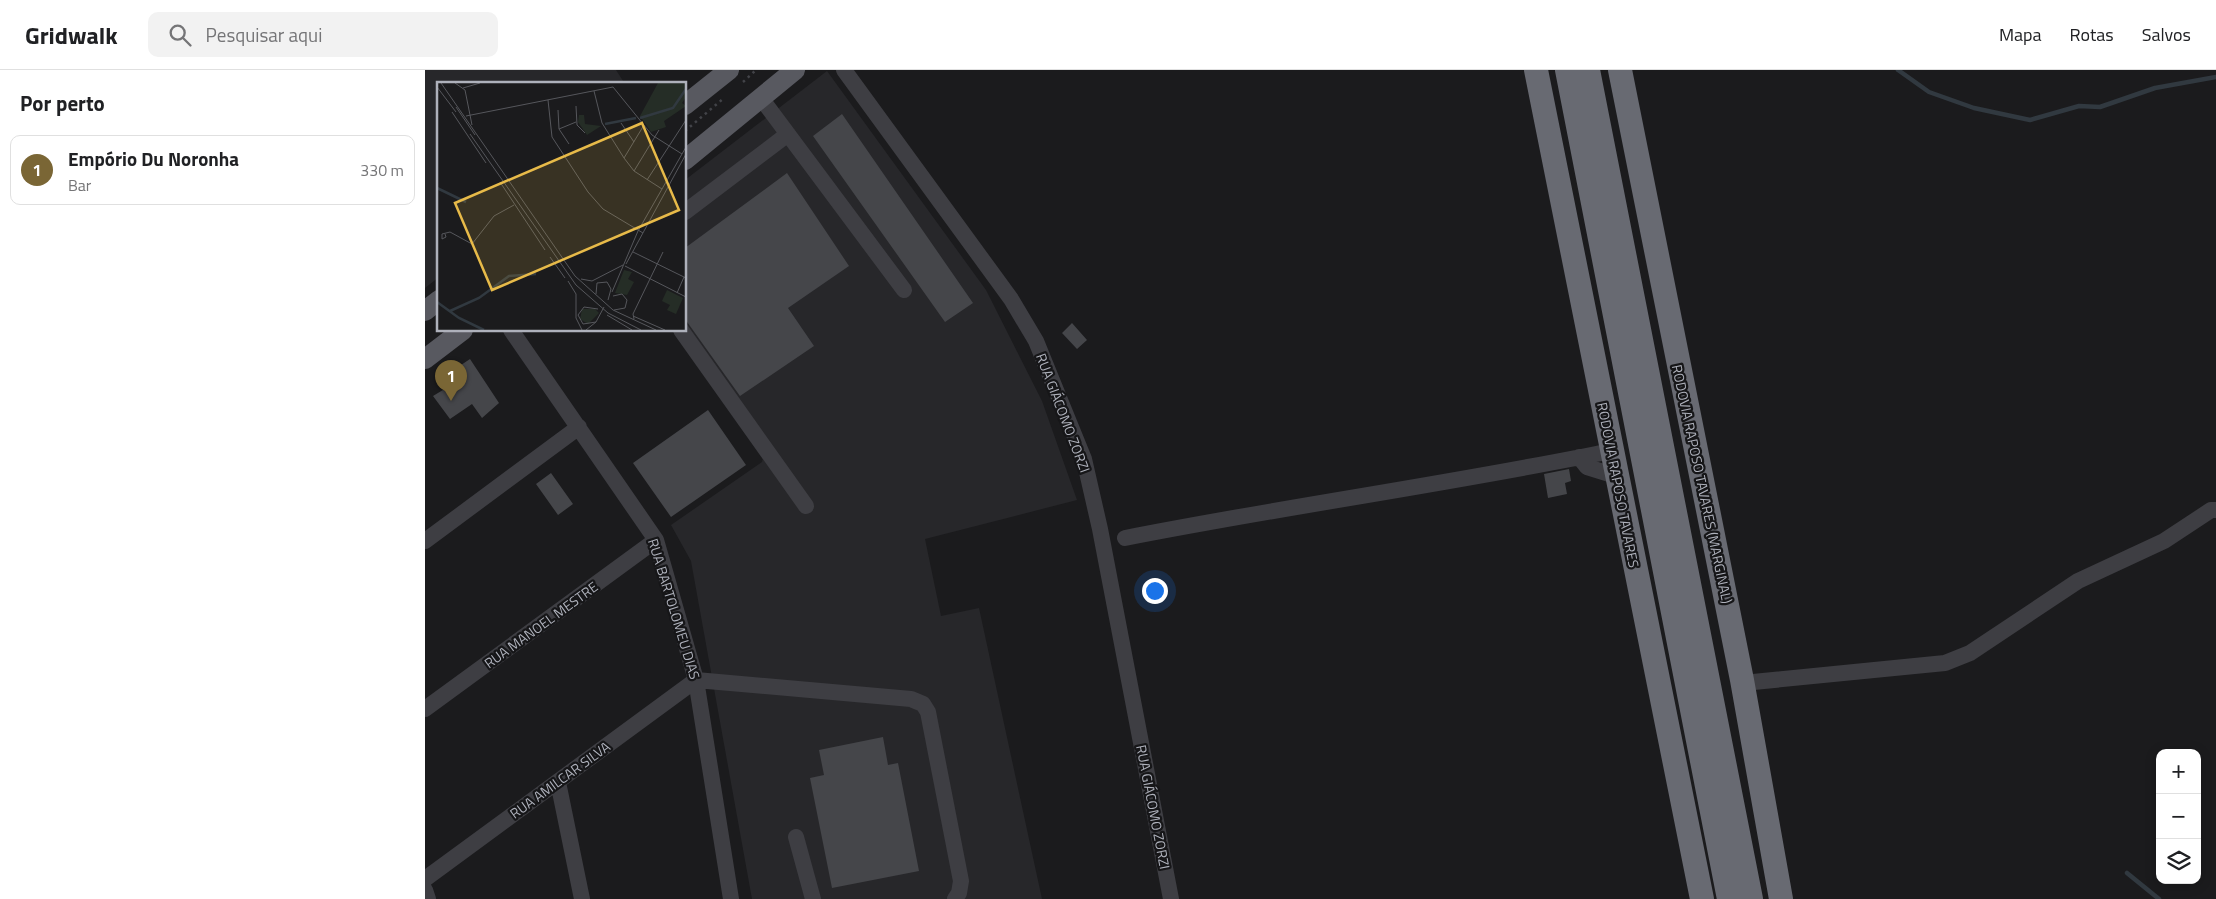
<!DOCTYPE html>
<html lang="pt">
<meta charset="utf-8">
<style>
:root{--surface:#fff;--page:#f2f2f2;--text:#202124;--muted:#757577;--line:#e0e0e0;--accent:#7a6635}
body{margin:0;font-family:"Titillium Web",sans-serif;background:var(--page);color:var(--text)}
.controls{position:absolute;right:15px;bottom:15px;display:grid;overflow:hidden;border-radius:10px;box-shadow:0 2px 12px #0003}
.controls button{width:45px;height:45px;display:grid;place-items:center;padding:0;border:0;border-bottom:1px solid var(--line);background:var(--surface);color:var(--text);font:25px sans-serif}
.you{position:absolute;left:729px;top:520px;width:18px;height:18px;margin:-12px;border:4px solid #fff;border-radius:50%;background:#1a73e8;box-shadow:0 0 0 8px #1a73e833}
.badge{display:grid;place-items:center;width:32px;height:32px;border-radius:50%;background:var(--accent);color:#fff;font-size:16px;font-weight:700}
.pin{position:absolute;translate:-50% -41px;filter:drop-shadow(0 1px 2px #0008)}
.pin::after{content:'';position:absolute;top:26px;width:18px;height:15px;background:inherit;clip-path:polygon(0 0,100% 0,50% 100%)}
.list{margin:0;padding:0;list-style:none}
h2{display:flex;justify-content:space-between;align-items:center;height:65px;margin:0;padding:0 20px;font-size:21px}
h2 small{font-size:16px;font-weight:400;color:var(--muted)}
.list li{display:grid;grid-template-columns:32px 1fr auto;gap:15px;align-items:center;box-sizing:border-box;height:70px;margin:0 10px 10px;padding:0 10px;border:1px solid var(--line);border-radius:10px}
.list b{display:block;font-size:19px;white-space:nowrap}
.list p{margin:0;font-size:16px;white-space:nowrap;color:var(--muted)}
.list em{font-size:16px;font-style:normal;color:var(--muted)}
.icon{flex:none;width:28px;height:28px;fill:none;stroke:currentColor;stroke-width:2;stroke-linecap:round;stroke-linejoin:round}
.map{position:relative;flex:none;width:1791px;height:829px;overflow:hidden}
header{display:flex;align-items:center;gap:30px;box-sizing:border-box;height:70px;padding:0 25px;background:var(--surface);border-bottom:1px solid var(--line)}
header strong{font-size:24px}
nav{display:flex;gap:28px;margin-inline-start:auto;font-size:18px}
.search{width:350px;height:45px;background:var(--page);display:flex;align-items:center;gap:12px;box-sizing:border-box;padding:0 18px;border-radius:10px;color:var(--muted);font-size:19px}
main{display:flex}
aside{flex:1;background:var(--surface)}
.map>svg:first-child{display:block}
</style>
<header>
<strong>Gridwalk</strong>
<div class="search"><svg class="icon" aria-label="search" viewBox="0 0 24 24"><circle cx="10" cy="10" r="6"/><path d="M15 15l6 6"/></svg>Pesquisar aqui</div>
<nav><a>Mapa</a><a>Rotas</a><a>Salvos</a></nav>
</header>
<main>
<aside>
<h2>Por perto<small></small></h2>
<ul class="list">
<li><span class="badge">1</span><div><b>Empório Du Noronha</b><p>Bar</p></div><em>330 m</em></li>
</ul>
</aside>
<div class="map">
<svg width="1791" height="829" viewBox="0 0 1791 829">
<rect width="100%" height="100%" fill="#1b1b1d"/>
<!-- built -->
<path fill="#27272a" d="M0 0H191L200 14H14V207L0 218Z
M402 1 561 220 617 331 652 430 500 469 516 546 554 538 617 829H327L266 491 246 455 337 392 339 384 260 260V110Z"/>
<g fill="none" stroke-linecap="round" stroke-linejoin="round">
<!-- stream -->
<path stroke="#313940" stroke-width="4.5" d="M1473 0 1504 22 1549 38 1605 50 1654 36 1675 37 1730 18 1791 7
M1702 803 1734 829"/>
</g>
<!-- building -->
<path fill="#45464a" d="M417 44 548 233 520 252 388 66Z
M362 103 424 196 363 238 389 276 315 326 260 249V178Z
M647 253 662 270 652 279 637 263Z
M45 289 74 333 57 348 47 334 25 349 8 326 31 312 24 303Z
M283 340 321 395 246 447 208 393Z
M1144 399 1146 411 1140 413 1142 424 1123 428 1119 404Z
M126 403 148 434 133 445 111 414Z
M458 667 463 695 473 693 494 801 407 818 385 708 399 705 394 680Z"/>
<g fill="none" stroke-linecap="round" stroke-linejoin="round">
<!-- path -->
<path stroke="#424348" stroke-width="2.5" stroke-dasharray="2.5 4" stroke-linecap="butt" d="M318 12 331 0
M260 61 299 28"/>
<!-- minor -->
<path stroke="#3e3e43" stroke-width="16" d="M419 0 586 229 611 271 659 389 675 459 746 829
M336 28 479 220
M260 142 363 64
M86 260 231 470 271 610 306 829
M256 260 381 436
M1154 387 1162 397 1191 406
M700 468C862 436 1025 414 1186 381
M0 471 154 357
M1318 613 1520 593 1545 583 1653 511 1739 471 1786 440H1791
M0 639 231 470
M133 712 157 829
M371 767 388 829
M0 809 271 610 486 629 498 634 503 642 536 811 534 823 530 829
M0 820 3 829"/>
<!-- major -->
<path stroke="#585960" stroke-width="20" d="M260 35 304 0
M260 90 370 0
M0 241 14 230
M0 289 38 260"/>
<!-- highway -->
<path stroke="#686a72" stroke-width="24" d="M1111 0 1277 829
M1142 0 1304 829
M1163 0 1326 829
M1195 0 1317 610 1356 829"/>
</g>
<g text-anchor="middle" stroke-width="4.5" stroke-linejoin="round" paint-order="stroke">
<!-- street labels -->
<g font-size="14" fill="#aeb1bb" stroke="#161618">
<text transform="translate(638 343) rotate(69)" y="5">RUA GIÁCOMO ZORZI</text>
<text transform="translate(1277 414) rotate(78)" y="5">RODOVIA RAPOSO TAVARES (MARGINAL)</text>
<text transform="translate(1193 415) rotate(79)" y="5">RODOVIA RAPOSO TAVARES</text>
<text transform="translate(249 539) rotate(73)" y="5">RUA BARTOLOMEU DIAS</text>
<text transform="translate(116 555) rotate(-36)" y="5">RUA MANOEL MESTRE</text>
<text transform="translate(135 710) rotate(-36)" y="5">RUA AMILCAR SILVA</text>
<text transform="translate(728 737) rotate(79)" y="5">RUA GIÁCOMO ZORZI</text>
</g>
</g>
<!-- overview -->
<g transform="translate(12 12)">
<rect width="249" height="249" fill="#1b1b1d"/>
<path d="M221 1H249V15L245 21 249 24 227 39 229 45 214 50 203 34ZM147 33 148 42 164 44 150 53 141 40 142 33ZM187 188 195 190 191 197 197 200 190 213 178 211ZM230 208 246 216 239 232 230 228 233 223 225 219ZM145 227H158L162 231 151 242 143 237Z" fill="#252d26"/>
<path fill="none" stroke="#313940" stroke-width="2.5" d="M203 36 236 26 249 7M168 42 199 36M0 106 29 120M0 220 22 236 47 248M13 229 42 216 72 194 99 192"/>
<path fill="none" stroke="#56575c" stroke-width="1" d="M4 1 138 194 176 228 219 248M18 1 28 8 35 43M0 5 19 30M26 6 43 1M157 9 165 41 187 76 197 89 225 107M111 18 115 55 151 110 166 127 206 151M139 24 140 43 148 51M19 25 38 53M121 28 122 47 132 62M15 30 49 81M29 34 176 5 215 53 245 72M184 41 197 60M122 47 139 40M33 52 139 203 171 231 204 248M187 76 207 43M197 89 222 48M210 98 249 38M63 100 108 168M8 152 9 155 5 157V152L13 150 35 162 57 134 77 123M196 170 249 196M113 175 128 196M189 182 249 72M188 184 249 215M144 197 155 199 186 183M131 199 139 212V236L145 248M175 210 201 149 249 65M240 211 247 195M159 212 160 201 170 200 174 207 171 218M176 214 185 212 190 218 188 226 177 228M170 233 195 248M196 234 228 248M197 237 196 232 226 170M159 240 146 242 141 233 147 225 161 227M149 248 159 240 167 225"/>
<path fill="#e7ba49" fill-opacity="0.15" stroke="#e7ba49" stroke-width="2.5" d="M205 41 242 128 55 208 18 121Z"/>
<rect width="249" height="249" fill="none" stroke="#aeb1bb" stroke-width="2.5"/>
</g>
</svg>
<div class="controls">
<button>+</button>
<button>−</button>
<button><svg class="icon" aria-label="layers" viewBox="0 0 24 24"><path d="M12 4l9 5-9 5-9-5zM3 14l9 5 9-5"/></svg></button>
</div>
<div class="you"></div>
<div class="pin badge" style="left:26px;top:331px">1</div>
</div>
</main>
